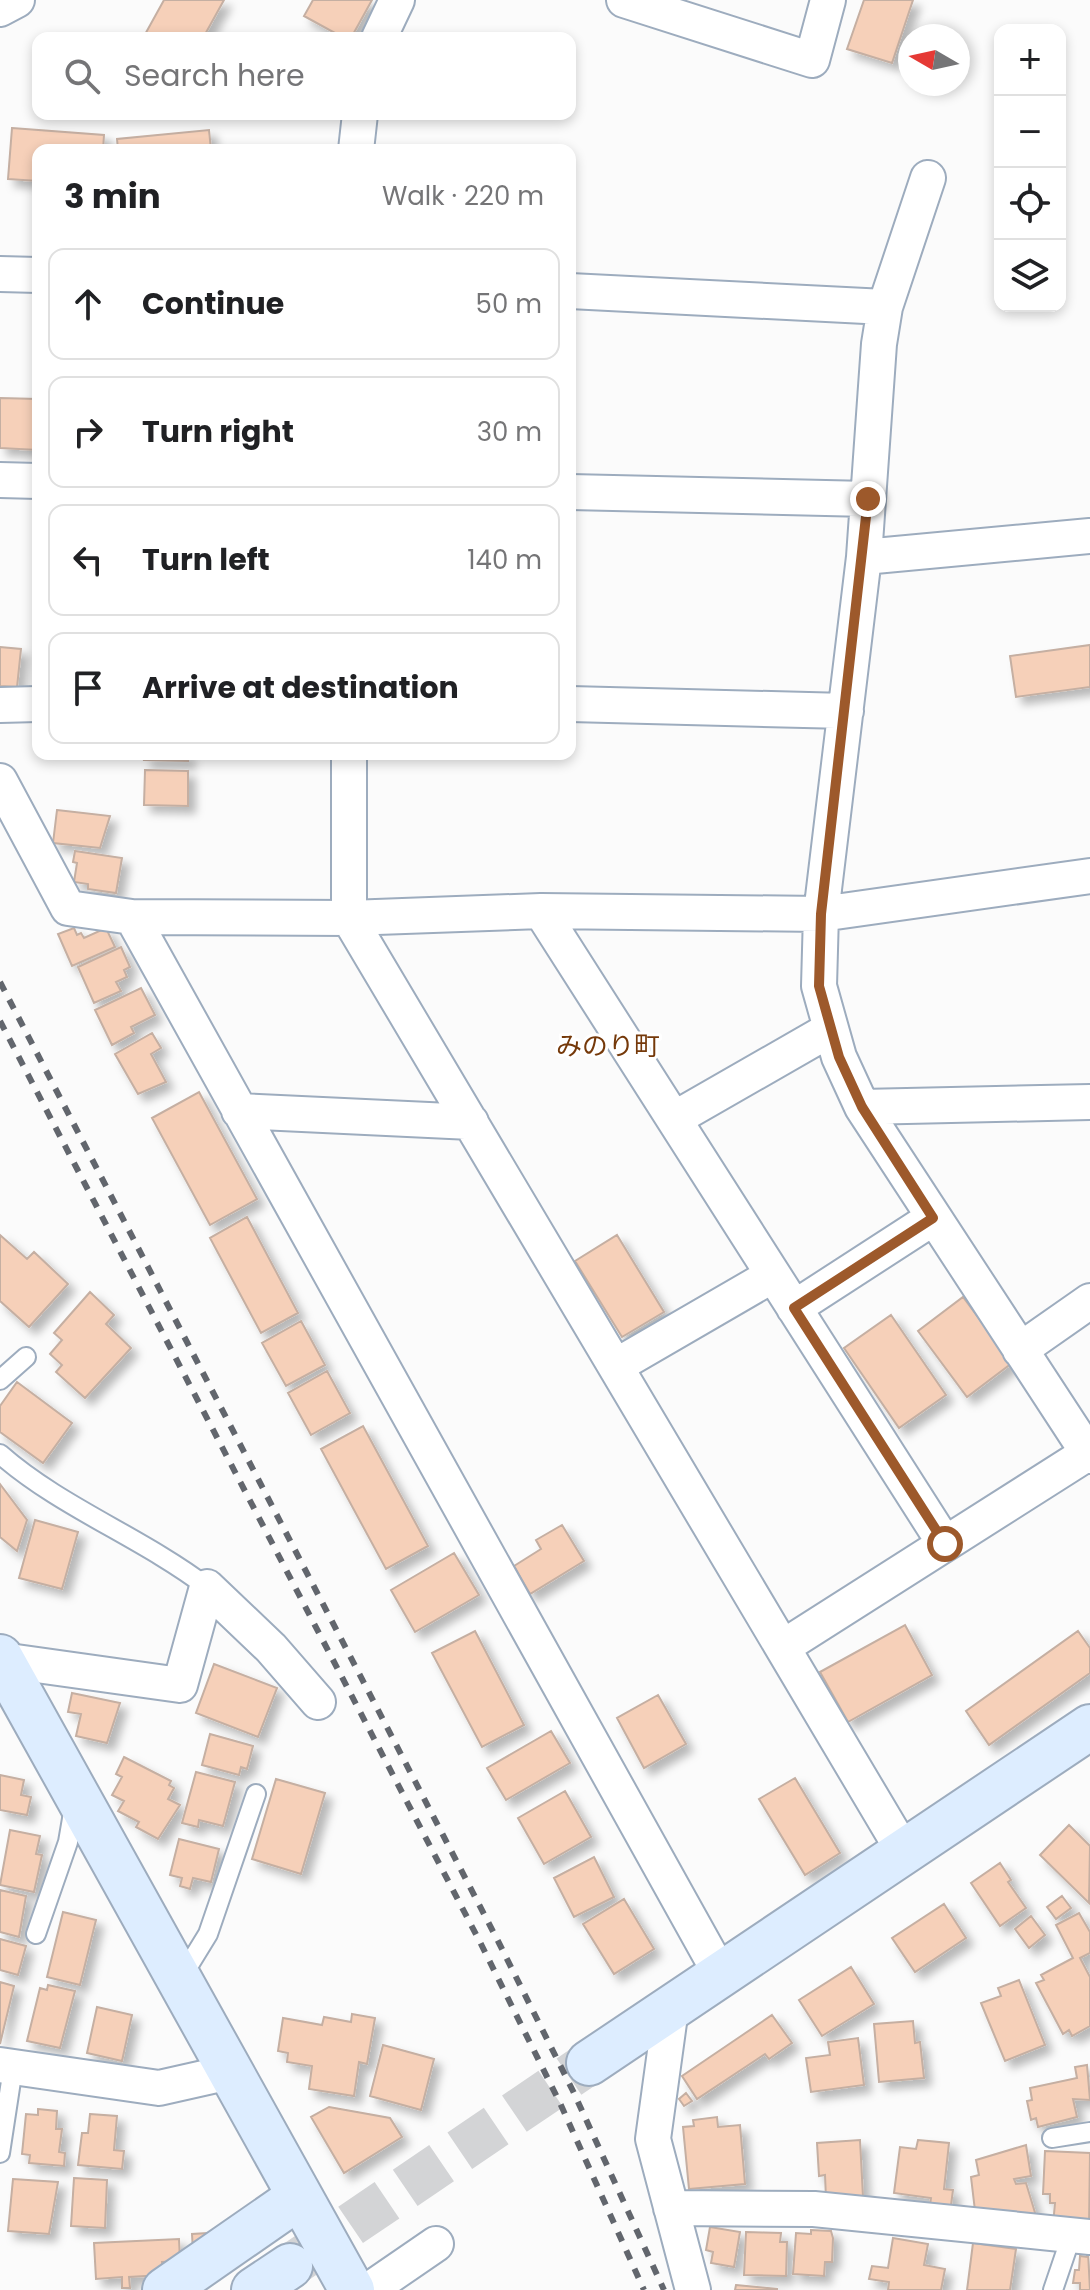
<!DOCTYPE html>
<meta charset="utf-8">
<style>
:root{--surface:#fff;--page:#f2f2f2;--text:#202124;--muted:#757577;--line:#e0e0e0}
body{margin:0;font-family:Poppins,"Noto Sans JP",sans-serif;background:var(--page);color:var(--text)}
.controls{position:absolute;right:24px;top:24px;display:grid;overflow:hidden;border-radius:16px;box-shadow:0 4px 12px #0003}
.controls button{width:72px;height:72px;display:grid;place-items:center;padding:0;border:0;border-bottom:2px solid var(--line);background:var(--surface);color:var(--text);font:40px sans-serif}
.compass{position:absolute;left:898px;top:24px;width:72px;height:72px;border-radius:50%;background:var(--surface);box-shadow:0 4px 12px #0003;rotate:279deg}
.stop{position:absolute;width:24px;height:24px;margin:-18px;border:6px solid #9d592b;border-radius:50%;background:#fff}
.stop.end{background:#9d592b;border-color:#fff;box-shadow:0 2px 8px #0008}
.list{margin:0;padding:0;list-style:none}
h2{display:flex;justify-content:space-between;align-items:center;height:104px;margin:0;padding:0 32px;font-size:34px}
h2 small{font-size:26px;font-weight:400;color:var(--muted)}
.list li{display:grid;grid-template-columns:52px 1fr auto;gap:24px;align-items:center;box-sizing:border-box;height:112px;margin:0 16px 16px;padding:0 16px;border:2px solid var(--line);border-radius:16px}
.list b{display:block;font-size:30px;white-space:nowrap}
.list em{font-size:26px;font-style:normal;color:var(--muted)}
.icon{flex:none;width:44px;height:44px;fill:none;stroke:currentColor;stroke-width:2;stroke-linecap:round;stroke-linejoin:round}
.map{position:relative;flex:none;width:1090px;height:2290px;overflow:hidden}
.search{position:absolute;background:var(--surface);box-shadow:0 4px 12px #0003;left:32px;top:32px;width:544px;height:88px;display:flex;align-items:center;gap:20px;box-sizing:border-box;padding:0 28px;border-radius:16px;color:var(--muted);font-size:30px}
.panel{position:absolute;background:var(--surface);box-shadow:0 4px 12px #0003;left:32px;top:144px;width:544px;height:616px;border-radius:16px}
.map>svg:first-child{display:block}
</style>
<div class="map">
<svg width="1090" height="2290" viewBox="0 0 1090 2290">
<defs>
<filter id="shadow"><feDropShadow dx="7" dy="7" stdDeviation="4" flood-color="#0004"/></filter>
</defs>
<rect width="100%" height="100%" fill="#fbfbfb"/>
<!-- building -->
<path fill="#f6d0b9" stroke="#c5afa2" stroke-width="2" filter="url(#shadow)" d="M164 0H224L203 38H143Z
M313 0H372L351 38H344L304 16Z
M864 0H913L892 63 847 49Z
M12 128 104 135 103 150H38V181L8 179Z
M209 130 211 150H118L117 139Z
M0 398 38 399V450L0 448Z
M1090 645V687L1016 697 1010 656Z
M0 647 21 649 17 687 0 686Z
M145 754H188V761L144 760Z
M145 770 188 771V806L144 805Z
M57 810 110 816 100 848 53 843Z
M75 851 122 858 116 893 88 889V884L74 882 77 863 73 862Z
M74 928 77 935 81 933 84 938 106 928 115 947 72 966 58 934Z
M121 947 130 967 124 970 127 977 116 982 121 991 94 1003 78 967Z
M141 988 155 1015 131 1027 134 1033 112 1045 95 1010Z
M152 1033 161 1048 151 1054 166 1082 138 1094 115 1054Z
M199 1092 257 1199 210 1225 152 1118Z
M247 1217 298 1313 261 1333 210 1238Z
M0 1235 27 1259 34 1252 68 1284 29 1327 0 1301Z
M617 1235 664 1312 622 1337 575 1261Z
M90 1292 114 1315 106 1324 131 1348 85 1398 56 1372 62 1365 50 1354 62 1340 54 1333Z
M963 1297 1012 1363 967 1397 918 1331Z
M891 1315 946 1395 899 1428 844 1348Z
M301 1321 325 1365 286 1386 262 1343Z
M327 1371 350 1413 311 1435 288 1393Z
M17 1382 72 1423 43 1463 0 1432V1406Z
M363 1426 428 1546 386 1569 321 1449Z
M0 1484 27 1520 17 1551 0 1537Z
M35 1520 78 1532 62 1589 19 1578Z
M562 1525 584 1561 530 1594 514 1566 541 1549 536 1540Z
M454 1553 479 1595 415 1632 391 1590Z
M905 1625 932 1675 848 1722 820 1672Z
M475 1631 524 1725 482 1747 432 1653Z
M1078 1631 1090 1648V1673L989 1745 966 1711Z
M214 1664 277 1688 258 1737 196 1713Z
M72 1693 120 1703 107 1743 76 1736 81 1714 68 1712Z
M658 1695 686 1744 644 1768 617 1718Z
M551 1731 570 1763 506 1800 487 1768Z
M210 1734 253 1746 247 1769 241 1767 239 1775 202 1765Z
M124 1757 171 1781 169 1785 174 1788 168 1799 180 1805 158 1839 136 1827 139 1822 118 1811 124 1801 112 1795 122 1777 116 1774Z
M196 1772 235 1782 223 1826 199 1820 198 1827 182 1823Z
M0 1775 24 1780 21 1795 31 1797 27 1815 0 1810Z
M795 1778 840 1853 805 1875 759 1799Z
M276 1779 325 1793 301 1874 252 1859Z
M565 1791 591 1837 544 1864 518 1818Z
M1069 1825 1090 1846 1089 1903 1040 1855Z
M10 1830 40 1836 36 1854 42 1855 34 1892 0 1885Z
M179 1839 219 1849 211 1882 193 1878 190 1889 180 1886 182 1878 170 1875Z
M594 1857 614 1897 574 1917 554 1878Z
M1000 1863 1011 1880 1008 1882 1026 1908 1000 1926 971 1883Z
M0 1890 26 1896 19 1937 0 1932Z
M1062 1896 1071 1908 1056 1919 1047 1907Z
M624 1899 654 1949 614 1974 583 1924Z
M944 1904 966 1938 915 1972 892 1938Z
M63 1912 96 1920 80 1985 47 1977Z
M1079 1913 1090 1932V1953L1080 1958 1090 1977V2026L1072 2036 1069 2030 1063 2034 1036 1983 1044 1980 1041 1975 1073 1958 1056 1925Z
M1031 1916 1045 1935 1029 1948 1015 1929Z
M0 1939 26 1946 18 1975 0 1970Z
M851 1967 874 2004 822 2036 799 2000Z
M1019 1980 1045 2045 1005 2061 981 2003 1001 1996 998 1988Z
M0 1982 14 1986 0 2044Z
M48 1985 75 1991 60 2048 27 2041 40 1988 47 1990Z
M97 2007 132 2015 122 2061 87 2053Z
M352 2014 375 2018 367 2064 359 2062 354 2096 309 2089 312 2066 287 2062 288 2053 278 2051 283 2018 322 2025 324 2017 351 2022Z
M772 2015 792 2043 769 2059 765 2054 697 2099 682 2076Z
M913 2021 915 2043 920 2042 924 2078 879 2082 874 2024Z
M858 2038 864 2085 811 2092 806 2058 830 2055 828 2042Z
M383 2045 434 2059 421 2110 370 2096Z
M1087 2065 1090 2100 1073 2099 1077 2117 1038 2127 1036 2118 1031 2120 1027 2101 1032 2100 1030 2088 1077 2078 1075 2067Z
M686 2093 692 2101 684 2106 679 2099Z
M329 2107 390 2118 402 2137 344 2173 311 2117Z
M38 2109 57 2111 56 2129H62L59 2152 65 2153 64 2166 29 2163 30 2155 22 2154 26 2114 38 2115Z
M90 2114 117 2116 114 2150 124 2151 122 2169 78 2165 82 2133H88Z
M717 2117 718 2127 740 2125 745 2184 689 2189 683 2127 694 2126 693 2120Z
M860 2140 863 2197 826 2199 825 2175 819 2176 817 2143Z
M918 2140 949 2143 944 2189 953 2190 950 2213 929 2211 931 2198 894 2193 900 2147 916 2149Z
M1026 2145 1031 2176 1014 2179 1016 2184 1026 2183 1036 2216 976 2219 971 2177 979 2175 976 2160Z
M1045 2151 1090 2153 1089 2227 1053 2225 1055 2203H1050V2194H1043Z
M74 2178 107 2180 105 2228 71 2226Z
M13 2179 58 2182 49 2234 8 2231Z
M710 2227 740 2232 734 2267 711 2263 713 2252 706 2250Z
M811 2230 831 2231 833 2238 832 2262H825L824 2276 793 2274 796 2233 811 2234Z
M225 2232 193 2252 192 2234Z
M746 2232 781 2233 780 2242H787L786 2276 744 2275Z
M893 2238 928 2244 924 2265 945 2269 941 2290H888L889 2282 869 2279 872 2266 888 2268Z
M179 2239 180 2261 162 2262 163 2275 129 2277 130 2288H122V2277L96 2279 94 2243Z
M973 2243 1016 2249 1010 2290H967Z
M1088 2252 1090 2290H1080V2283H1073L1075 2270H1079L1080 2256 1087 2257Z
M736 2285 777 2289V2290H735Z"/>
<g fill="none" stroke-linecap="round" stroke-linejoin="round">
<!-- secondary-tunnel -->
<path stroke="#d3d4d6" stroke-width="44" stroke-dasharray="44 22" stroke-linecap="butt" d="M296 2262 589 2063"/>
<!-- lane casing -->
<g stroke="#9dacbe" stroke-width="22">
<path id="lane" d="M0 1380 26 1357
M0 1454C60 1507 141 1537 207 1587
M36 1934 68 1842 74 1807
M181 1978 208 1934 256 1794
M1052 2138 1090 2132
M0 2153 13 2068
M1053 2290 1071 2237"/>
</g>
<!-- street casing -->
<g stroke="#9dacbe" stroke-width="38">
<path id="street" d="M624 0 812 60 828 0
M0 9 17 0
M379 38 397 0
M356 150 360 114
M928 178 885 307 879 344 864 557 821 914 819 986 839 1057 862 1107 1090 1456
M0 274 38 275
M570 291 885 307
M0 480 38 481
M570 492 868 499
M864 557 1090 536
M570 704 846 711
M0 705 38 704
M349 754V918L904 1852
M0 781 68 908 132 917 349 918 541 911 821 914 1090 876
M541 911 945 1544
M132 917 721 1975
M862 1107 1090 1102
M239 1111 471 1122
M674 1119 831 1029
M794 1308 933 1218
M1020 1350 1090 1301
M616 1366 773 1275
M783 1647 1088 1453
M2 1660 180 1685 207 1587 271 1648 318 1702
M671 2008 653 2139 693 2290
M0 2065 159 2088 230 2072
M671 2208 814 2209 1090 2237
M369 2290 436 2244"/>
</g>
<!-- secondary casing -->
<g stroke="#9dacbe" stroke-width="48">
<path id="secondary" d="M0 1657 352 2290
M589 2063 1090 1727
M165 2290 299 2197
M254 2290 290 2266"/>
</g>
<!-- lane -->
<use href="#lane" stroke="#fff" stroke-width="18"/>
<!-- street -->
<use href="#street" stroke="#fff" stroke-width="34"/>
<!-- secondary -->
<use href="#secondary" stroke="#ddedff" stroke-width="44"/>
<!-- rail -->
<path stroke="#62666d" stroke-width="6" stroke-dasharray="10 10" stroke-linecap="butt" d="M0 982 499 1943 573 2091 664 2290
M0 1021 480 1942 560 2103 644 2290"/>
</g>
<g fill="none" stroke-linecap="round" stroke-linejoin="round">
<!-- route -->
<path stroke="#9d592b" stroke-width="10" d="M868 499 821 914 819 986 839 1057 862 1107 933 1218 794 1308 945 1544"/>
</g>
<g text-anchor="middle" stroke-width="6" stroke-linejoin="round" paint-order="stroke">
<!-- quarter labels -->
<g font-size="26" fill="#75390a" stroke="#fff">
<text x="608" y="1055">みのり町</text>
</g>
</g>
</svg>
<div class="controls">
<button>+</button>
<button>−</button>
<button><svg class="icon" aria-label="locate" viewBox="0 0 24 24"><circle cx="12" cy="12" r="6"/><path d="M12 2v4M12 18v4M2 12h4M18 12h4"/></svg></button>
<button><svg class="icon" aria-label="layers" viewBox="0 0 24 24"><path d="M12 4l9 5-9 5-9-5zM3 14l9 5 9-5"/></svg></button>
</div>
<svg class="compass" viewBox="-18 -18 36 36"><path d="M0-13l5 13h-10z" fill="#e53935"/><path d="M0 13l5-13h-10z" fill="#757577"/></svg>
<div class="stop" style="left:945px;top:1544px"></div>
<div class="stop end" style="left:868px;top:499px"></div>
<div class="search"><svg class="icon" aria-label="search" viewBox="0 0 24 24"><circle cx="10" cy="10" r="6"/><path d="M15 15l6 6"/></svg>Search here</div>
<section class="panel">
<h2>3 min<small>Walk · 220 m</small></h2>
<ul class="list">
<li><svg class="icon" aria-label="ahead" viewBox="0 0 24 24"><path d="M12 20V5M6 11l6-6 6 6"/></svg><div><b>Continue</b></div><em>50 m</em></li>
<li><svg class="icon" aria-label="right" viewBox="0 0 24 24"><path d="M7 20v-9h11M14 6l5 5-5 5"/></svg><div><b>Turn right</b></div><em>30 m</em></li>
<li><svg class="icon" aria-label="left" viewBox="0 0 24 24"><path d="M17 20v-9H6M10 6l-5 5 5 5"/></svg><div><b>Turn left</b></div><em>140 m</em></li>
<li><svg class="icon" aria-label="arrive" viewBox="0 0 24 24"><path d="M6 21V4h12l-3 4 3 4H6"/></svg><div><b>Arrive at destination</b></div></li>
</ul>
</section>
</div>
